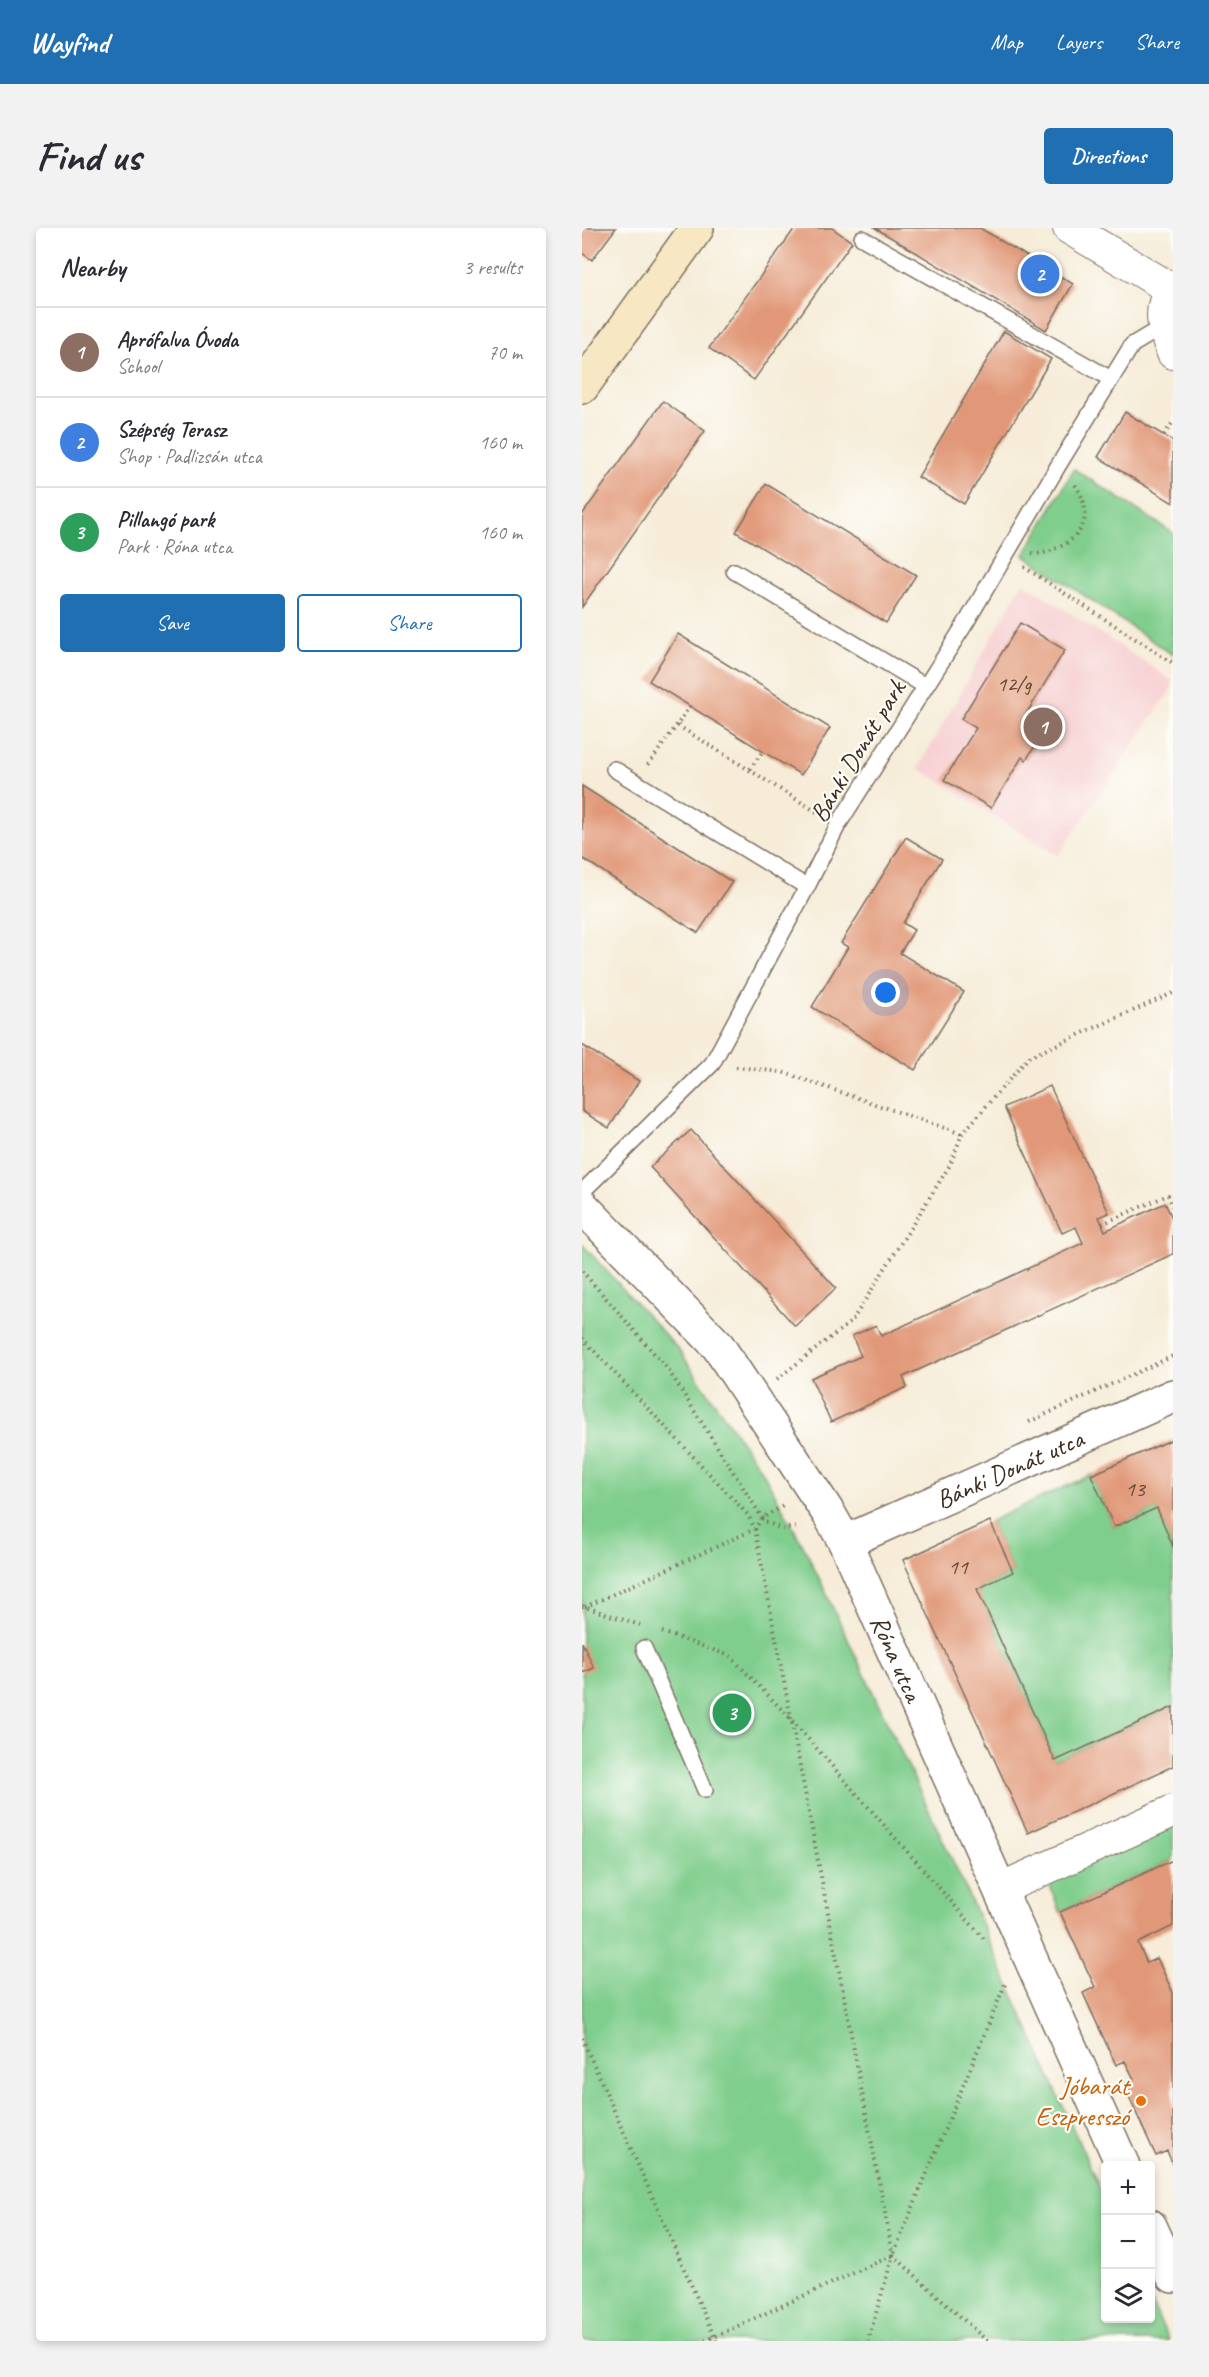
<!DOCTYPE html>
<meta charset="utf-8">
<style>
:root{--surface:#fff;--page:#f2f2f3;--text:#2b2b33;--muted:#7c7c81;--line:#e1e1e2;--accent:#1f6fb2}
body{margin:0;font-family:Caveat,sans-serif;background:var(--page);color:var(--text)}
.controls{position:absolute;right:18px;bottom:18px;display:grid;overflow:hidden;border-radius:6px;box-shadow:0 3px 9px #0003}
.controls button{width:54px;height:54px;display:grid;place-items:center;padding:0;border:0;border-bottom:2px solid var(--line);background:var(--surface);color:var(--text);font:30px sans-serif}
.you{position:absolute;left:304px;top:765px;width:21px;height:21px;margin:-15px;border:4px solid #fff;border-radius:50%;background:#1a73e8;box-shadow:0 0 0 9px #1a73e833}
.badge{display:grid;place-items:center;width:39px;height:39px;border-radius:50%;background:var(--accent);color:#fff;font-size:20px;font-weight:700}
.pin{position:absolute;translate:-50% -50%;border:3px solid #fff;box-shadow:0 2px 6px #0006}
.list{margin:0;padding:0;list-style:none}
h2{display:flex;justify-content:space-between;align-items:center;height:78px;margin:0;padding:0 24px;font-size:26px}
h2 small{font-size:20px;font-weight:400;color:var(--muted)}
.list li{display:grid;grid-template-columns:39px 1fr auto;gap:18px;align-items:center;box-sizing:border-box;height:90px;padding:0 24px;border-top:2px solid var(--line)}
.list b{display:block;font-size:22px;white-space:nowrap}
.list p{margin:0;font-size:20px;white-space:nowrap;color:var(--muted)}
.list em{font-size:20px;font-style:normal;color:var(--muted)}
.actions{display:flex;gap:12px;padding:18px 24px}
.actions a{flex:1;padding:14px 0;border:2px solid var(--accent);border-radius:6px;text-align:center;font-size:21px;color:var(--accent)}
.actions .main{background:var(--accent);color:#fff}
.icon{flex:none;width:33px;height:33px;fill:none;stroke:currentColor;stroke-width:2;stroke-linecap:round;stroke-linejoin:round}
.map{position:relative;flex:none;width:591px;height:2113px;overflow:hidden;border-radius:6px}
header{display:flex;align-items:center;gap:36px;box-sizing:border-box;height:84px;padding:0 30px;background:var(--accent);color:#fff}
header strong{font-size:28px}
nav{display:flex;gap:33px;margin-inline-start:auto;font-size:21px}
.intro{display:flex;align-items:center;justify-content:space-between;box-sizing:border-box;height:144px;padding:0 36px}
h1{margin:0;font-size:42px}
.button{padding:15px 27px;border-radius:6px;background:var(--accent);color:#fff;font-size:21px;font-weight:700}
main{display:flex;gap:36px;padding:0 36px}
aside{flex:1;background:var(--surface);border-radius:6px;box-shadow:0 3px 9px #0003}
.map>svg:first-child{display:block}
</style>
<header>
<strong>Wayfind</strong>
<nav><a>Map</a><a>Layers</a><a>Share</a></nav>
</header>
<div class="intro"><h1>Find us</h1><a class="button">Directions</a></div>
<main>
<aside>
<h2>Nearby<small>3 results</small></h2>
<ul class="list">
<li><span class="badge" style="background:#8d6e63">1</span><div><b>Aprófalva Óvoda</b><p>School</p></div><em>70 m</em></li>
<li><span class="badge" style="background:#3f7fe0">2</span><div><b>Szépség Terasz</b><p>Shop · Padlizsán utca</p></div><em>160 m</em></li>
<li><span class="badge" style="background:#2e9e5b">3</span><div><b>Pillangó park</b><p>Park · Róna utca</p></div><em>160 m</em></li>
</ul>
<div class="actions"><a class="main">Save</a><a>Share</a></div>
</aside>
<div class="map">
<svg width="591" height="2113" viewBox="0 0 591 2113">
<rect width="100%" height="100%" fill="#fdfcf7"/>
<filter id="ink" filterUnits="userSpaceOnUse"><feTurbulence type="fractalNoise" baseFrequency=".0167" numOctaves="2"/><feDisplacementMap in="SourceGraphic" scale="12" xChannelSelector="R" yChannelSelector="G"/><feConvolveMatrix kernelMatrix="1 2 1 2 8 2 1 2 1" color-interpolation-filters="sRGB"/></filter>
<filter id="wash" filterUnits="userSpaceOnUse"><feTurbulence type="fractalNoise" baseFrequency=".008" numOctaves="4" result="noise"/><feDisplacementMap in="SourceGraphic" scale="24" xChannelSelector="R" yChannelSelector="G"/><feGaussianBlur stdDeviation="1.35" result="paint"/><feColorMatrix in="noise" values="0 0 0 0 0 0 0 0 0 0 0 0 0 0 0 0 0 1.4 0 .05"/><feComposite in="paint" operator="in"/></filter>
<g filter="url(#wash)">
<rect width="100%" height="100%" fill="#f6ecd8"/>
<!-- built -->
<path fill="#f7cfd2" d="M441 354 591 453V458L476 628 336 540Z"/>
<!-- green -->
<path fill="#80ce8d" stroke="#5e7c56" stroke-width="1.5" d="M492 241 591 305V427L442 327Z
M0 1016 96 1121 183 1248 225 1325 376 1644 523 1972 524 2090H568L569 2073 587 2113H0Z
M509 1247 532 1299 575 1280 591 1319V1479L473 1533 395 1361 431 1344 408 1293Z
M591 1583V1632L478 1684 462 1642Z"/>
<g id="blocks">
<!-- building -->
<path fill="#e19878" d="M0 0H34L10 32 0 25Z
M213 0H250L270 14 172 152 127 120Z
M293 0H398L491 56 464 102Z
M422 103 469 131 382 276 336 249Z
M81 173 123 203 0 379V287Z
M543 184 591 213V275L516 229Z
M184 256 334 347 304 395 154 304Z
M438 395 483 422 443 488 464 501 444 532 440 529 409 580 362 552 394 500 379 491Z
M96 406 248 500 219 547 67 453Z
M0 558 150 654 116 705 0 630Z
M324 609 360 631 321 695 332 702 318 725 382 764 333 842 230 779 266 719 259 715Z
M0 817 57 853 27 900 0 883Z
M468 858 527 985 517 989 523 1003 583 975 591 992V1026L321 1149 325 1159 249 1194 229 1150 279 1128 270 1108 294 1097 299 1108 501 1015 494 999 480 1005 422 879Z
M109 902 254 1060 213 1098 68 939Z
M591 1211V1319L575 1280 532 1299 509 1247Z
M408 1293 431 1344 395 1361 473 1533 591 1479V1538L446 1605 321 1332Z
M0 1414 12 1440 0 1445Z
M591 1632V1698L556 1715 565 1735 575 1730 591 1765V1937L585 1923 574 1928 541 1856 552 1851 543 1833 534 1837 501 1765 513 1759 478 1684Z"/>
</g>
</g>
<g filter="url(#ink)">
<use href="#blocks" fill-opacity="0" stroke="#7c6e5f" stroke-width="1.5"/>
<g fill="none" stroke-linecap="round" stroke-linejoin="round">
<!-- service casing -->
<g stroke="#7c6e5f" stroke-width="18">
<path id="service" d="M280 10 529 151
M152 343 343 458
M32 541 225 659
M0 964 130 836 225 659 256 597 385 393 476 238 550 117 580 99
M62 1420 123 1562"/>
</g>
<!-- minor casing -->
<g stroke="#7c6e5f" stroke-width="34">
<path id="minor" d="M487 0 589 61
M591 59C574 81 582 102 591 125
M418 1661 591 1583"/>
</g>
<!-- tertiary casing -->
<g stroke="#7c6e5f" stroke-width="36">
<g id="tertiary">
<path id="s1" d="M0 978 136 1118 247 1286 263 1314 541 1938"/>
<path id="s2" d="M263 1314 591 1168"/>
<path d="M568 1998 591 2048"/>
</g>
</g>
<!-- secondary casing -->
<g stroke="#7c6e5f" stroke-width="36">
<path id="secondary" d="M0 159 115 0"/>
</g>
<!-- path -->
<path stroke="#7c6e5f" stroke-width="4" stroke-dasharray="1.5 4.5" stroke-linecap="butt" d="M582 207 591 194
M450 325C459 327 469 323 477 319 507 305 510 279 491 254
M442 339 591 435
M108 478 95 497 238 586
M66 537 95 497
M168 541 181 523
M154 839 200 844 380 906
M520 996 586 967 591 979
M0 1043 85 1140 183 1294 201 1301 217 1299
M0 1110 166 1287 173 1301 311 2027 286 2113
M195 1151 270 1093 368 937 380 906 447 829 591 765
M447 1194 591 1128
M0 1378 58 1397
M3 1379 173 1301 180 1290 203 1277
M80 1404 148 1428 207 1489 403 1712
M0 1810 134 2113
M311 2027 405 2113
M123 2113 311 2027 424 1754"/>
<!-- service -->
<use href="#service" stroke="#fff" stroke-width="15"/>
<!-- minor -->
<use href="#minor" stroke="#fff" stroke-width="32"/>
<!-- tertiary -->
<use href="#tertiary" stroke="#fff" stroke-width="33"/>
<!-- secondary -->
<use href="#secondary" stroke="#f7e8c3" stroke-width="33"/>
</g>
</g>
<!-- markers -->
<circle fill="#e8710a" stroke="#fdfcf7" stroke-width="2" cx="559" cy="1873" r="6"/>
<g text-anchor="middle" stroke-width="4.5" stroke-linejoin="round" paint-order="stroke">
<!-- number labels -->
<g font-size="22" fill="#644634">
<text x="432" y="463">12/g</text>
<text x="553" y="1268">13</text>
<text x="376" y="1346">11</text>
</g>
<!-- street labels -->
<g font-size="26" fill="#3b2a1e" stroke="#fdfcf7">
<text transform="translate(275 523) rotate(-59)" y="9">Bánki Donát park</text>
<text dy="9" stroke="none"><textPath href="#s2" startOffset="180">Bánki Donát utca</textPath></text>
<text dy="9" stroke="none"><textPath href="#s1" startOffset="556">Róna utca</textPath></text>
</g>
<!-- food labels -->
<g font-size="26" fill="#c56008" stroke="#fdfcf7" text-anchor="end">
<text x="547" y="1867">Jóbarát<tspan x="547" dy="30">Eszpresszó</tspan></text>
</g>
</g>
</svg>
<div class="controls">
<button>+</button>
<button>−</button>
<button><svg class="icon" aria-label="layers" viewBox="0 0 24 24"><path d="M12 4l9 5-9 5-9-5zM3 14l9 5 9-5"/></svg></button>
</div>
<div class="you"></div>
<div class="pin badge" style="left:461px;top:499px;background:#8d6e63">1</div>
<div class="pin badge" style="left:458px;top:46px;background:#3f7fe0">2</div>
<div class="pin badge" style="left:150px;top:1485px;background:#2e9e5b">3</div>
</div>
</main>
